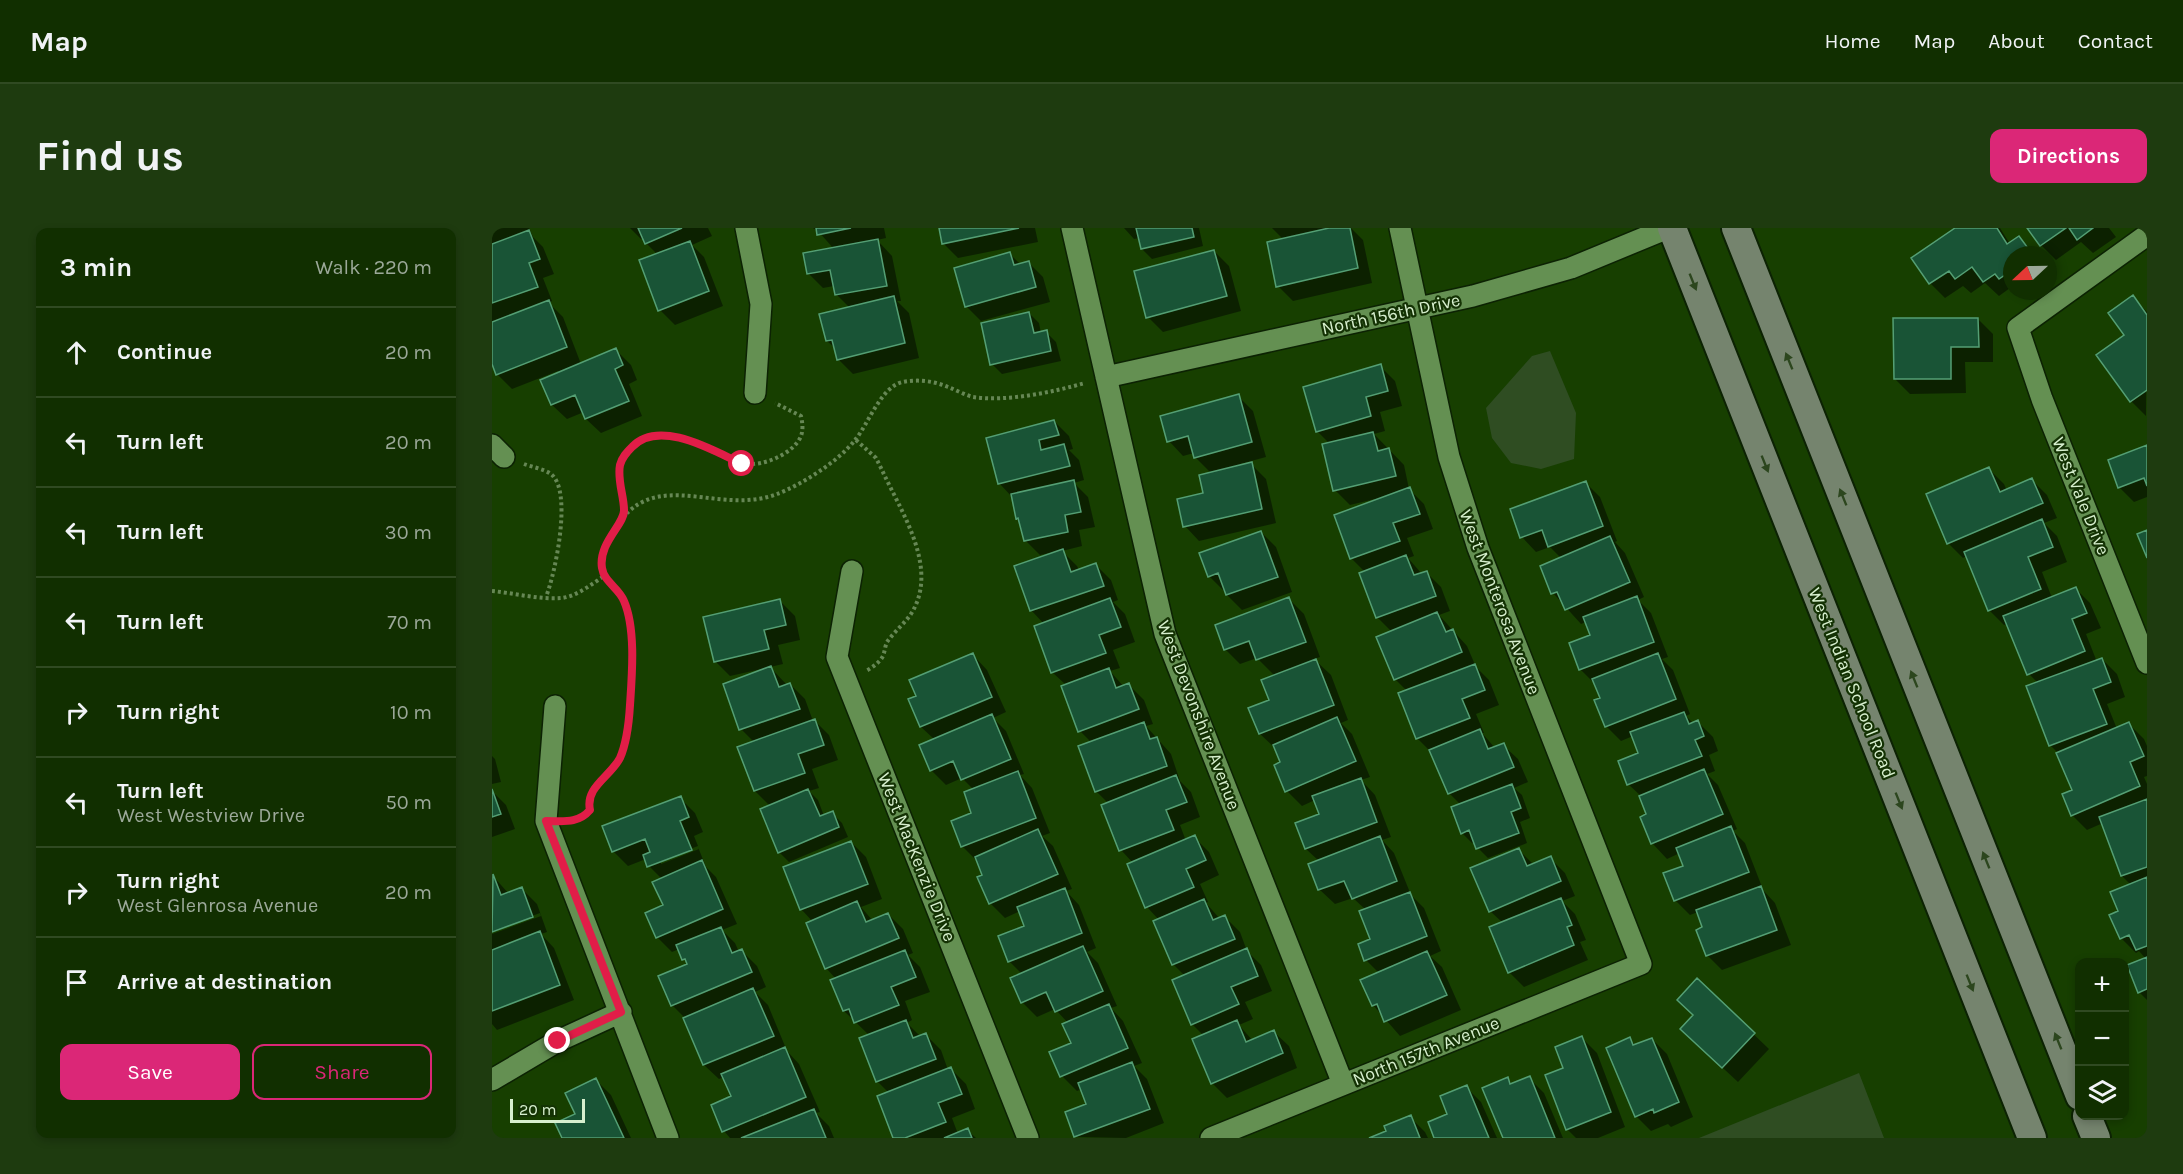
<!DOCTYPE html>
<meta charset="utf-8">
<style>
:root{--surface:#112f00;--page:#1e3b0f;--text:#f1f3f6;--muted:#9ca999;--line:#304a22;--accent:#db2777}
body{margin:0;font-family:Karla,sans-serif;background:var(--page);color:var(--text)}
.controls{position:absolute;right:18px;bottom:18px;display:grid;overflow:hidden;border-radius:12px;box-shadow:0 3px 9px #0003}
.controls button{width:54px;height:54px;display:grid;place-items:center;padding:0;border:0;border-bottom:2px solid var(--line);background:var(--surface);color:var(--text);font:30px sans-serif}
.compass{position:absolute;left:1511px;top:18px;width:54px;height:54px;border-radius:50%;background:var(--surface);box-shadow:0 3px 9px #0003;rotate:248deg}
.scale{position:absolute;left:18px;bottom:15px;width:75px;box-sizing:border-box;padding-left:6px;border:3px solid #d7efce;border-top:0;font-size:16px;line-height:21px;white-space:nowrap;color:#d7efce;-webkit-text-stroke:4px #143204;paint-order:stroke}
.stop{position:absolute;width:18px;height:18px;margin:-14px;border:4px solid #e11d48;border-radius:50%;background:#fff}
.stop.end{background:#e11d48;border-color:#fff;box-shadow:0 2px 6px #0008}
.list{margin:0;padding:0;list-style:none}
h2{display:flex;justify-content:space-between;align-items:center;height:78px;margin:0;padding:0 24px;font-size:26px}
h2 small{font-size:20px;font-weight:400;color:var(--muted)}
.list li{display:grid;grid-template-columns:39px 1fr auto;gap:18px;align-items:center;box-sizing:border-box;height:90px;padding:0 24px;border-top:2px solid var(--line)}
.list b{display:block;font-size:22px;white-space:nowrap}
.list p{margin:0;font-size:20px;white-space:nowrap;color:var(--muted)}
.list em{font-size:20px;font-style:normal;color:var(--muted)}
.actions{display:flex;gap:12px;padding:18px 24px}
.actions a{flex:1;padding:14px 0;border:2px solid var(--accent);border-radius:12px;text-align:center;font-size:21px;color:var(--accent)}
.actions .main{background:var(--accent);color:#fff}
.icon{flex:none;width:33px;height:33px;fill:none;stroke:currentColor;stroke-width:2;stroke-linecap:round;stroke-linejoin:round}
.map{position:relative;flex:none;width:1655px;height:910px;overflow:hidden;border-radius:12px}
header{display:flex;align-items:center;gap:36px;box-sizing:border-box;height:84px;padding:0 30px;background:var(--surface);border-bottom:2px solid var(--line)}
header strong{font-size:28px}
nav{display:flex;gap:33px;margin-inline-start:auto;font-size:21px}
.intro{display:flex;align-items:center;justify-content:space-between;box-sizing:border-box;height:144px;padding:0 36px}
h1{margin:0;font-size:42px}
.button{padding:15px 27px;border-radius:12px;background:var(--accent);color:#fff;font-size:21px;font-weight:700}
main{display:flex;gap:36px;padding:0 36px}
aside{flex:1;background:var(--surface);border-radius:12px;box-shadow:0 3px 9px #0003}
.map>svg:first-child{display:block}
</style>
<header>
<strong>Map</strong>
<nav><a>Home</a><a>Map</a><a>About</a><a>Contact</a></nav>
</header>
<div class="intro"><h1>Find us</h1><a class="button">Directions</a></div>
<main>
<aside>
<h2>3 min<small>Walk · 220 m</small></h2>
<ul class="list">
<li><svg class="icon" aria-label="ahead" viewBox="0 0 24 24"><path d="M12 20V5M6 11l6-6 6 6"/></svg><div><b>Continue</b></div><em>20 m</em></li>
<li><svg class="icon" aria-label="left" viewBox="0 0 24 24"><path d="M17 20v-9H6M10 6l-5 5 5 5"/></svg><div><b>Turn left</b></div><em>20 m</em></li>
<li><svg class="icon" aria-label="left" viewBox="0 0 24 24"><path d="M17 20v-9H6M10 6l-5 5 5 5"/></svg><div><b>Turn left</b></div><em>30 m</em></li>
<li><svg class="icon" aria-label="left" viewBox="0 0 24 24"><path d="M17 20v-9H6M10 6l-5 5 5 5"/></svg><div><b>Turn left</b></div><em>70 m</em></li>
<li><svg class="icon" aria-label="right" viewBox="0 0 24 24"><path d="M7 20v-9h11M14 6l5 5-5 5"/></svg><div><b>Turn right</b></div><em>10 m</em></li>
<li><svg class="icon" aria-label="left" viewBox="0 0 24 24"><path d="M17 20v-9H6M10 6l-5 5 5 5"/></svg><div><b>Turn left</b><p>West Westview Drive</p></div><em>50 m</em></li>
<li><svg class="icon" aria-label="right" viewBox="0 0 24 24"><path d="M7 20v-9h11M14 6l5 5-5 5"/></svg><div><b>Turn right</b><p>West Glenrosa Avenue</p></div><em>20 m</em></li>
<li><svg class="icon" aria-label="arrive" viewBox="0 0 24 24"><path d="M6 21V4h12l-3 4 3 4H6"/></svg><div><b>Arrive at destination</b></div></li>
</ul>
<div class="actions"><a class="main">Save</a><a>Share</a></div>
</aside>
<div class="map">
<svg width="1655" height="910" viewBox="0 0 1655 910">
<rect width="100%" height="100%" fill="#173f00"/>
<!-- green -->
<path fill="#2f4d22" d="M1058 123 1084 185 1082 231 1049 241 1019 235 1000 210 994 180 1040 128Z
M1367 845 1392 910H1207Z"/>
<!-- shadow -->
<path fill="#0007" d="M0 0H37L41 9 51 19 62 46 51 50 60 73 57 75 71 89 89 136 124 122 139 137 145 152 137 156 150 188 109 205 94 191 92 184 75 191 60 177 67 145 66 143 20 161 5 146 0 132Z
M138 0H216L220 8 200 17 212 29 231 78 183 97 168 82 166 27 154 15 152 10 149 11Z
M321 0H392L394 10 385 12 400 28 409 73H405L417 85 427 130 361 146 346 131 344 121 335 113 358 80 344 66 342 58 331 60 316 45 342 21 326 3Z
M448 0H543L546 14 466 30 451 15Z
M632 0H707L711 18 660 31 650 21 648 10 642 11Z
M780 0H859L871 12 880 55 801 73 786 58 792 12Z
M1466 0H1508L1518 16 1527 10 1542 24 1544 27H1520V62L1518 60 1507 68 1493 55 1479 65 1471 58 1453 70 1438 55 1422 31Z
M1537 0H1617L1624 9 1601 25 1589 14 1564 32 1549 17Z
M722 23 737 38 749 83 671 104 656 89Z
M518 26 529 37 536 34 551 49 558 74 489 93 474 78Z
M1641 69 1655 84 1654 188 1639 173 1634 108Z
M537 85 547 95 549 105 554 104 564 114 569 133 510 146 500 136Z
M1486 91 1501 106V134H1473L1474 165 1418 166 1403 151Z
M888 138 903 153 910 178 888 184 893 203 882 206 912 237 917 261 932 276 941 301 915 310 922 328 916 330 930 346 934 344 949 359 958 383 947 387 975 418 984 439 997 452 1007 477 984 486 992 505H990L1003 520 1011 517 1026 531 1036 554 1022 560 1030 567 1038 590 1028 594 1035 615 996 630 986 620 983 614 980 615 970 605 969 577 957 565 940 525 925 510 915 463 903 451 900 404 885 389 873 344 859 330 883 271 858 277 843 262 837 215 825 203Z
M746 168 761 183 774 229 748 236 749 238 759 236 774 251 784 295 707 313 693 298 713 266 719 245 703 229 702 225 691 228 677 213Z
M562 193 577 208 581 221 577 222 587 232 592 252 582 255 596 269 603 299 587 302 590 318 570 323 585 338 587 342 604 337 619 352 626 372 621 374 633 386 643 414 621 422 628 440 618 443 632 459 637 457 652 472 661 496 654 498 679 526 688 553 699 564 708 589 688 597 694 613 702 609 717 624 727 647 708 656 716 674 714 675 728 691 733 689 748 704 755 723 769 737 780 763 753 774 761 791 747 797 761 813 782 804 797 818 805 840 735 870 720 855 712 808 700 796 693 748 681 736 667 692 655 679 641 635 629 622 611 577 616 575 604 563 600 515 588 503 574 457 560 444 552 396 539 382 558 327V325L548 327 533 312 529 293 525 290 521 270 507 255Z
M1655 219V269L1642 274 1627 259Z
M1497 241 1512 256 1515 263 1540 252 1555 267 1565 290 1552 295 1565 308 1575 334 1550 344 1560 370 1583 360 1598 375 1609 400 1594 406 1605 434 1610 431 1625 446 1633 469 1615 476 1625 501 1637 496 1652 511 1655 518V548L1652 549 1655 556V772L1647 764 1654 731 1647 723 1644 725 1629 710 1628 684 1639 657 1630 648 1611 595 1595 602 1580 587 1582 563 1566 525 1558 517 1546 455 1537 446 1516 396 1512 397 1497 382 1475 328 1471 330 1456 315Z
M1093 254 1108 269 1125 313 1123 314 1133 325 1152 369 1146 372 1159 385 1176 429 1170 431 1181 442 1198 486 1194 488 1202 496 1206 494 1221 509 1226 523 1217 527 1223 543 1215 546 1226 557 1245 601 1241 603 1253 615 1270 659 1269 660 1283 675 1299 717 1230 742 1215 727 1212 700 1206 684 1198 687 1183 672 1193 639 1188 625 1175 631 1161 616 1150 590 1156 587 1149 568 1136 556 1148 526 1141 508 1129 513 1114 498 1110 471 1103 456 1088 441 1100 408 1094 394 1089 396 1061 365 1069 330 1058 319 1044 324 1030 309Z
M769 304 784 319 800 364 750 382 735 367 734 363H732L717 348Z
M797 371 812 386 828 429 822 431 839 447 856 492 849 495 860 506 878 549 869 552 883 567 899 609 890 612 902 625 919 667 932 680 949 723 938 728 950 739 969 782 908 808 881 777 887 745 874 732 880 712 874 682 861 670 843 676 828 662 818 636 827 633 814 621 829 587 823 572 810 578 795 563 790 535 783 520 768 506 758 481 779 473 783 448 765 430 748 436 733 421Z
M288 373 303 388 308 412 286 417 291 436 278 439 295 457 298 456 313 471 321 493H323L337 507 346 532 320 541 327 560 317 563 326 572 332 588 340 585 350 595 356 609 297 634 287 624 278 578 263 563 262 514 249 501 232 457 274 442V440L238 448 223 433Z
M481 427 495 442 514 484 501 490 514 503 532 546 528 547 540 560 558 605 550 608 561 618 580 661 574 663 587 677 604 720 595 724 606 735 625 778 619 780 631 793 650 835 642 838 655 851 672 895 634 910 583 909 575 885 596 877 590 861 585 863 570 848 559 825 581 816 576 795 563 781 545 789 530 774V746L517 733 534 699 528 683 513 690 498 675 492 647 485 633 470 618 481 586 482 562 470 550 454 557 439 542 443 512 429 499 418 472Z
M0 528 3 531 9 554 0 556Z
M0 563 14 577 23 601 0 609Z
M188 570 203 585 211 604 202 608 206 618 169 632V636L207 621 206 619 214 639 224 649 245 696 230 702 243 715 247 724 250 723 265 738 274 759 263 764 276 777 295 823 307 836 328 884 324 885 337 898 342 910H238L232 903 221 878 241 869 232 849 227 851 212 837 192 789 180 777 197 737 192 731 187 721 180 724 165 709 173 678 170 651 157 638 154 631 136 638 121 623Z
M359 614 374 629 390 671 369 679 381 693 396 686 411 701 421 725 416 727 428 739 438 764 413 773 420 792 415 795 429 809 434 807 449 822 456 842 459 841 474 856 483 881 460 890 466 906 475 902 484 910H403L397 865 385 853 377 807 352 783 340 753 344 751 334 740 321 694 309 681Z
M1026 621 1042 637 1058 630 1073 645 1083 668 1070 673 1083 686 1094 712 1088 714 1096 732 1032 759 1017 744 1011 695 998 683Z
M1 648 17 666 30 661 45 676 55 704 49 706 62 720 82 772 5 802 0 796V706L49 688 48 685 0 703Z
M1205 752 1277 821 1246 854 1205 816 1203 788Z
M1090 810 1105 825 1133 899 1106 910H1084L1075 901 1073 841Z
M1138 811 1144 818 1160 811 1175 826 1201 889 1179 899 1176 896 1159 903 1144 888Z
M1037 850 1052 865 1071 910H1013L1015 851 1021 857Z
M104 852 119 867 139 910H72Z
M974 859 989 874 1005 910H944Z
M918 889 933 904 936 910H880L896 903Z"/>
<!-- building -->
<path fill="#195436" stroke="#549f74" stroke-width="1.5" d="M146 0H190L153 16Z
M324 0H359L325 7Z
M447 0H527L450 16Z
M644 0H700L702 9 649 21Z
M837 0H858L866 40 784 59 775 14Z
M1463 0H1505L1515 16 1527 8 1541 27H1520V42L1507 51 1503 46 1491 54 1480 39 1463 51 1457 43 1437 56 1419 30Z
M1535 0H1574L1548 18Z
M1577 0H1601L1585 12Z
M37 2 48 31 37 35 46 59 0 75V16Z
M386 11 395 58 343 67 338 42 315 46 311 25Z
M198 13 217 63 166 83 147 32Z
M722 22 735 68 654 90 642 43Z
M518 24 522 37 537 33 544 59 473 79 462 40Z
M1641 67 1655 87V162L1638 174 1604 127 1632 107 1616 85Z
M402 68 413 115 345 132 340 112 334 113 327 86Z
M57 72 75 119 4 147 0 136V94Z
M537 84 542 105 555 102 559 123 498 137 489 95Z
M1401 90H1486L1487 119H1459V151H1402Z
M124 120 131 137 123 141 137 173 93 191 83 167 59 177 48 152Z
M889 136 896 163 874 169 879 188 824 204 811 159Z
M747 166 760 214 702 230 696 208 675 214 668 188Z
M562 192 567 207 547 212 549 222 572 216 578 238 506 256 494 210Z
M881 204 886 223 897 220 904 248 841 263 830 216Z
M1655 217V258L1652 250 1626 260 1616 232Z
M760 234 770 281 691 299 685 271 711 265 707 247Z
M1497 239 1508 264 1540 250 1551 275 1455 316 1434 266Z
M582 252 589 284 573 287 576 304 532 313 526 290 524 291 519 266Z
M1094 253 1111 298 1056 319 1050 302 1028 310 1018 281Z
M918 259 928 286 901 295 908 313 858 331 842 287Z
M1550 291 1561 319 1536 329 1549 361 1496 383 1472 324Z
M1655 302V330L1645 306Z
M769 303 786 349 734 367 726 345 716 349 707 325Z
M1118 308 1138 354 1073 382 1065 364 1059 366 1048 338Z
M571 321 579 344 604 335 612 358 538 383 522 338Z
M914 327 922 347 935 343 944 368 884 390 867 345Z
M1584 359 1595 385 1580 391 1593 423 1535 447 1511 388Z
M1145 368 1162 414 1087 442 1077 415 1098 407 1091 389Z
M797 369 814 414 764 432 757 413 732 422 723 397Z
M618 370 629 399 607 407 614 425 559 445 542 398Z
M288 371 294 397 272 402 277 421 222 434 211 389Z
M945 384 954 404 961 401 970 424 902 452 884 409Z
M481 425 500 469 428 499 416 471 424 468 417 452Z
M1166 425 1184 471 1113 499 1102 472 1108 470 1100 451Z
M1610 430 1619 454 1601 461 1615 496 1557 518 1534 458Z
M824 431 842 477 767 506 756 480 777 472 769 452Z
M983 436 993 462 970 471 978 490 924 511 906 465Z
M279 438 287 459 298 455 308 481 247 502 231 456Z
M617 440 624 460 637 455 647 481 586 504 569 458Z
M1192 484 1197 496 1206 492 1212 508 1203 512 1210 528 1135 557 1126 533 1146 525 1138 504Z
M500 486 519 531 469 552 461 533 438 543 427 517Z
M845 489 864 533 793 564 782 537 788 534 781 517Z
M323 491 332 517 306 526 313 545 262 563 245 519Z
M652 494 658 511 665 509 675 538 603 564 586 518Z
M1637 494 1652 528 1638 534 1648 558 1579 588 1570 566 1580 562 1564 525Z
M988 501 996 521 1012 515 1022 539 956 566 937 522Z
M1212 541 1231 586 1159 616 1148 589 1154 586 1147 568Z
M526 543 544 590 469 619 459 593 479 585 472 564Z
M684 547 695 574 674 582 682 602 627 623 609 577Z
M869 550 885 594 813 621 803 595 827 586 820 568Z
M1020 556 1029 580 1019 584 1027 605 984 621 977 602 969 606 959 579Z
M0 561 9 586 0 589Z
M316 561 328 588 341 583 347 599 286 625 268 581Z
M189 568 197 589 188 593 200 622 155 639 151 627 158 624 153 611 120 624 110 598Z
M1655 571V639L1629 648 1607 589Z
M1239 598 1257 644 1182 673 1171 645 1191 638 1184 620Z
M546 601 566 646 497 676 485 649 490 647 483 629Z
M703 607 714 632 694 641 702 659 653 680 635 636Z
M888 608 905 653 860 671 852 653 826 662 816 636Z
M359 613 376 656 308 682 291 639Z
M1027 620 1035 638 1059 628 1069 653 997 684 978 640Z
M210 632 231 681 164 710 153 685 171 677 160 654Z
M1 646 9 667 30 659 41 689 0 704Z
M1655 649V718L1644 722 1637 707 1628 711 1617 687 1626 683 1618 664Z
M1269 658 1285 702 1214 728 1204 702 1210 699 1204 682Z
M573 660 590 705 516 734 506 708 532 698 525 679Z
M918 664 935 708 872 733 866 716 878 711 867 683Z
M1069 670 1080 697 1075 699 1082 717 1016 745 997 699Z
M712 671 721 692 733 687 743 711 680 737 661 693Z
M365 673 374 694 396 685 407 710 333 741 314 695Z
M229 699 240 725 250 721 260 744 179 778 166 748 195 736 193 731 190 732 184 717Z
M48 703 68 757 0 783V722Z
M591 718 611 763 563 784 554 764 529 775 518 750Z
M755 720 766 748 739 759 747 776 699 797 680 752Z
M413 722 424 749 399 759 407 777 362 795 357 781 351 783 338 752Z
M935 723 955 767 892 794 885 776 880 778 868 752Z
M1655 729V761L1646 765 1635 737Z
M1205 750 1263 805 1230 840 1188 801 1201 787 1185 772Z
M261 760 282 808 211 837 191 790Z
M617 776 636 820 568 849 557 824 579 815 570 796Z
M414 792 421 810 434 805 444 831 384 854 367 810Z
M745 792 754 814 782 802 791 825 719 856 700 811Z
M1090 808 1119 884 1074 902 1053 847 1071 840 1063 819Z
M1138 809 1141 817 1160 810 1187 874 1162 885 1161 881 1143 889 1114 820Z
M293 819 314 869 230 904 219 877 239 868 229 846Z
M640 834 658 881 582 909 573 884 594 876 586 855Z
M459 839 470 866 446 875 454 894 413 910H401L385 868Z
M1038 848 1063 910H1011L990 860 1016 849 1018 856Z
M104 850 132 910H70L63 895 83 886 73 865Z
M975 857 997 910H942L936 894 955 886 948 868Z
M322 881 334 910H249Z
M919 887 928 910H877L894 903 892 898Z
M476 900 480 910H452Z"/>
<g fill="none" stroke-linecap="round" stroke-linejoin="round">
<!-- minor casing -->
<g stroke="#0c2203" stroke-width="24">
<path id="minor" d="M254 0 269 76 263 165
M580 0 673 406 851 856
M1655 7 1526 100 1550 171 1655 435
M614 149 981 68 1079 40 1176 0
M0 217 12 229
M360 343 345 429 536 910
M63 478 54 593 176 910
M0 852 66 813 129 784
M719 910 1149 736 986 320 957 229 908 0"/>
</g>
<!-- secondary casing -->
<g stroke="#0c2203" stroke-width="32">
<path id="secondary" d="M1180 0 1540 910
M1244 0 1588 868
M1595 888 1604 910"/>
</g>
<!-- path -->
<path stroke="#668754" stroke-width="4" stroke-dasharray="3 3" stroke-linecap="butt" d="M364 212 384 230 390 242C409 284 448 340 419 386 412 396 402 404 395 414 393 418 393 423 391 428 388 434 381 439 374 443
M32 236C40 239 52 241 59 246 81 263 63 346 54 369
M133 284C130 271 126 253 128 239 131 211 168 203 190 210 210 216 229 230 249 235 266 239 287 231 300 220 311 210 312 202 309 188L283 175
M0 363C22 365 48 372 70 370 85 368 100 356 112 348
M77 593 92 589 98 582C93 559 118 549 128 530 135 514 137 494 138 477 140 447 144 401 132 373 124 353 101 349 112 322 151 226 219 291 285 266 309 257 347 233 363 212 376 197 389 158 411 154 426 151 442 153 456 159 464 162 473 167 481 169 515 174 561 164 593 155"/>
<!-- minor -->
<use href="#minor" stroke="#649052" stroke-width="21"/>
<!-- secondary -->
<use href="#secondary" stroke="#75846e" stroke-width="28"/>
</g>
<!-- one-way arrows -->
<defs><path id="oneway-solid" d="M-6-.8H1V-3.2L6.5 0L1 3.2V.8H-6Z" transform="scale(1.5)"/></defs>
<g fill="#2c461e">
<use href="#oneway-solid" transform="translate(1201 54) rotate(68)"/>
<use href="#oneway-solid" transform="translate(1297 133) rotate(-112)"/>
<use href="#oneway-solid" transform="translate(1273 236) rotate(68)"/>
<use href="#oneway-solid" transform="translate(1351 269) rotate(-112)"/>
<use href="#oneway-solid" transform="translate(1422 451) rotate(-112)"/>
<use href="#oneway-solid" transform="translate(1407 573) rotate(68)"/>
<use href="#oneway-solid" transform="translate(1494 632) rotate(-112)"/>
<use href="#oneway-solid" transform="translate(1478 755) rotate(68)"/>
<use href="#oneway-solid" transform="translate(1566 813) rotate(-112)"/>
</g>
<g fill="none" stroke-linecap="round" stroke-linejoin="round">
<!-- route -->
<path stroke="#e11d48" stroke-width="8" d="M66 813 129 784 54 593C71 593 86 596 98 582 93 559 118 549 128 530 135 514 137 494 138 477 140 447 144 401 132 373 127 360 112 354 110 340 106 315 133 296 132 282 132 268 125 252 128 237 130 229 135 224 140 219 167 190 222 223 250 236"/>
</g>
<g text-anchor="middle" stroke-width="4.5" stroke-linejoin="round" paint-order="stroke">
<!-- street labels -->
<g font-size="18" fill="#d7efce" stroke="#143204">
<text transform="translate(899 86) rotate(-12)" y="6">North 156th Drive</text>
<text transform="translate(1589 268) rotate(68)" y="6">West Vale Drive</text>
<text transform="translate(1008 374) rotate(69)" y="6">West Monterosa Avenue</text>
<text transform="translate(1360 455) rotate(68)" y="6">West Indian School Road</text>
<text transform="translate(707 487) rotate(69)" y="6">West Devonshire Avenue</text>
<text transform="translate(425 629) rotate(68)" y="6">West MacKenzie Drive</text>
<text transform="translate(934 823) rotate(-22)" y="6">North 157th Avenue</text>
</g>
</g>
</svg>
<div class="controls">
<button>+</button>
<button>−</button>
<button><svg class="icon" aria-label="layers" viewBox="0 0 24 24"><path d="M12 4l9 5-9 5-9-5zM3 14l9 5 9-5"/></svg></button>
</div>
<svg class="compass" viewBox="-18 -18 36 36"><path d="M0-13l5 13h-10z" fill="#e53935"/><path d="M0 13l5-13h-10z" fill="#9ca999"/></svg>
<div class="scale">20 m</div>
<div class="stop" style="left:250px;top:236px"></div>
<div class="stop end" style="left:66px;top:813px"></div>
</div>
</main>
